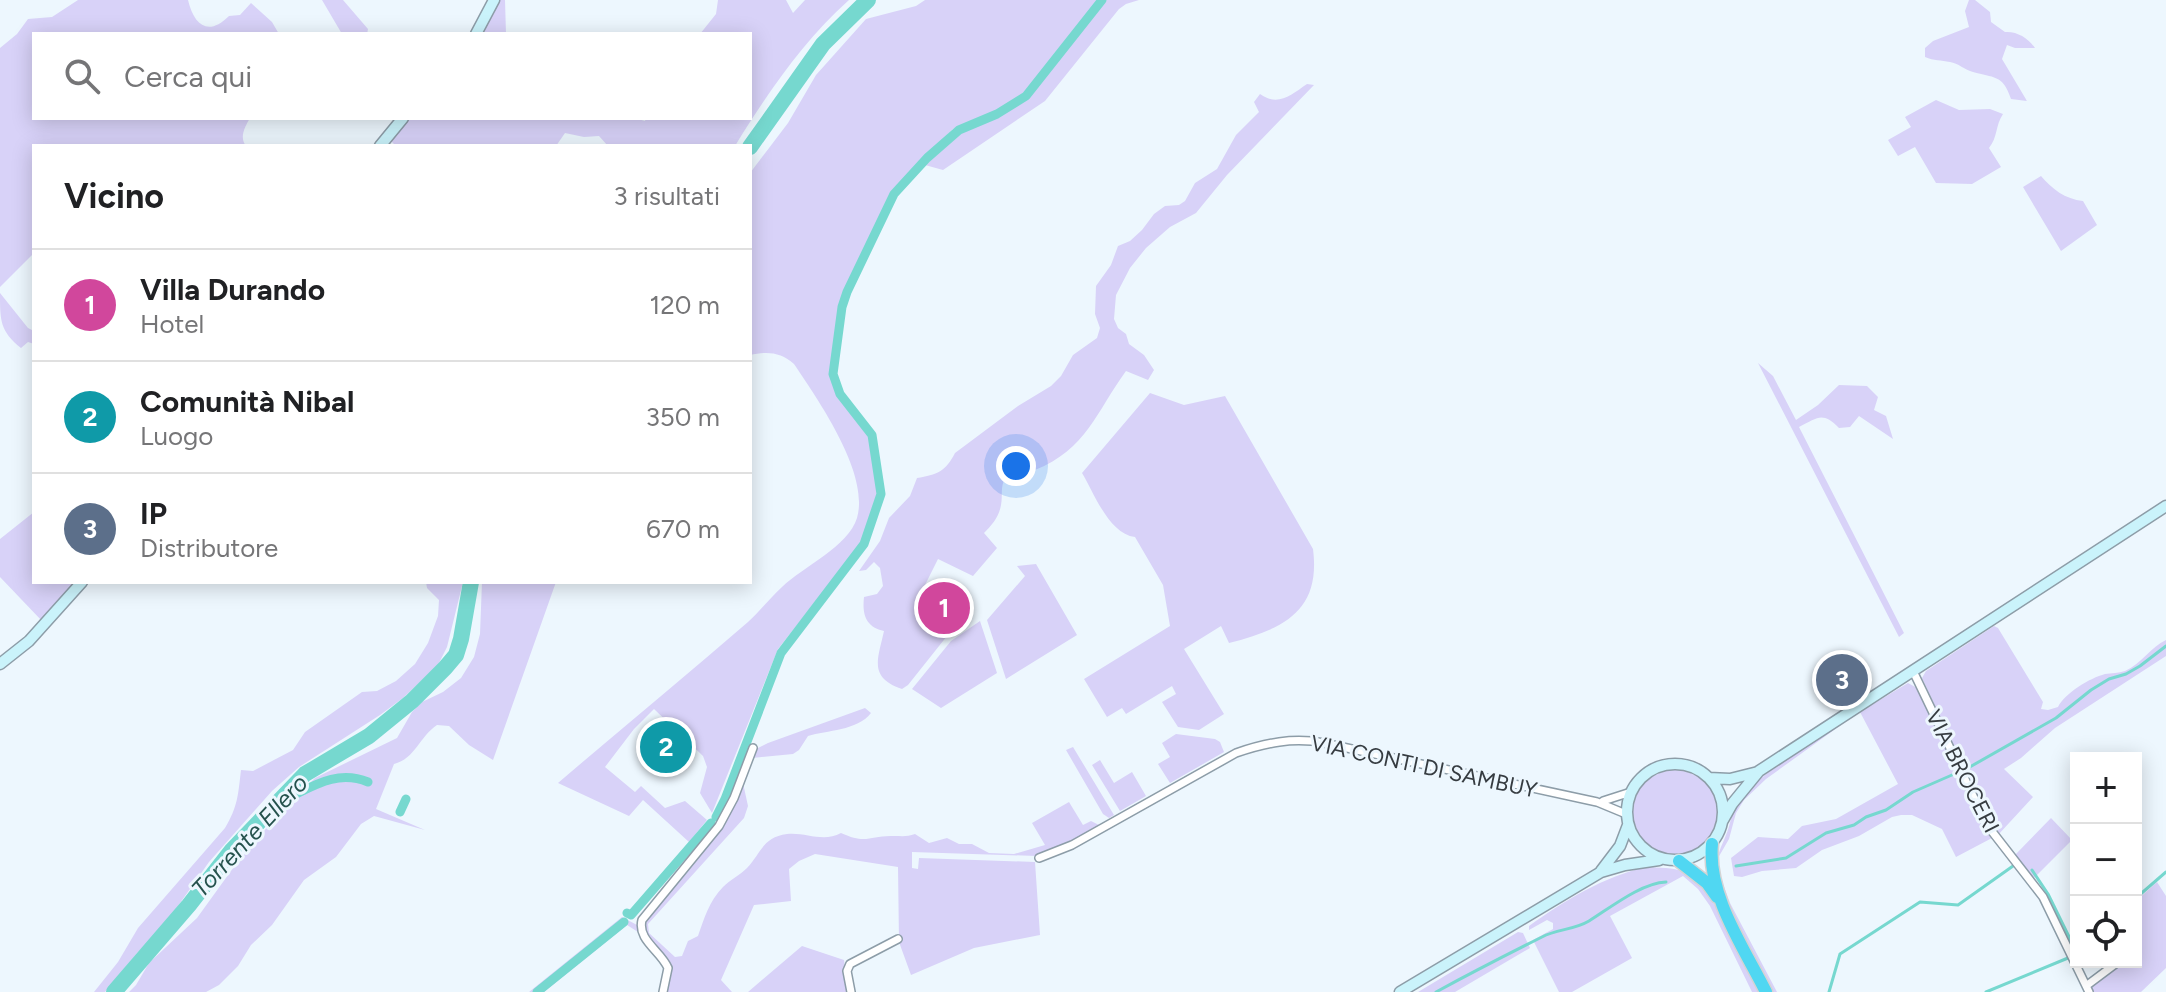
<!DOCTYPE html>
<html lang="it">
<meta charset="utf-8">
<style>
:root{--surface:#fff;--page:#f2f2f2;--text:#202124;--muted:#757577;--line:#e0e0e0;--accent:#a2063f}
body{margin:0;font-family:Figtree,sans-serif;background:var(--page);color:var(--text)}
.controls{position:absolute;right:24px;bottom:24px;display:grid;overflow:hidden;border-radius:0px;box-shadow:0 4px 20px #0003}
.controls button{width:72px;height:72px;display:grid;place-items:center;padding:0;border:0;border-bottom:2px solid var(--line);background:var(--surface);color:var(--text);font:40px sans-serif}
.you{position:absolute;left:1016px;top:466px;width:28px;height:28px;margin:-20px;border:6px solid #fff;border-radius:50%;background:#1a73e8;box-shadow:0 0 0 12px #1a73e833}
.badge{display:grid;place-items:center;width:52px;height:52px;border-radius:50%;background:var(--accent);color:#fff;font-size:26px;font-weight:700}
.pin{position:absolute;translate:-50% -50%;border:4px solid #fff;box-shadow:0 2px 8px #0006}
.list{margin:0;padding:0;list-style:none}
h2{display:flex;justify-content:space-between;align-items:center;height:104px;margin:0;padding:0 32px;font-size:34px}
h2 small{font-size:26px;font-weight:400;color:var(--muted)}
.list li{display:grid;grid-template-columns:52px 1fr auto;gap:24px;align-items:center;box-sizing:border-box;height:112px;padding:0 32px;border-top:2px solid var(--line)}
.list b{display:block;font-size:30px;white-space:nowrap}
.list p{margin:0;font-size:26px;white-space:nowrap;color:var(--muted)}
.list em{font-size:26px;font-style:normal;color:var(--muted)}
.icon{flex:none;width:44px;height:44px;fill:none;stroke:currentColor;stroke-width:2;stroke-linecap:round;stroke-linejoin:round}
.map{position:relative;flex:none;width:2166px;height:992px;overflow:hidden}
.search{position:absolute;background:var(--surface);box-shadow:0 4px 20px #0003;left:32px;top:32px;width:720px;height:88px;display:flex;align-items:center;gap:20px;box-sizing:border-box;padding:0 28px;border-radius:0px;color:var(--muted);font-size:30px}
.panel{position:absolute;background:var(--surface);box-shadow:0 4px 20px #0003;left:32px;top:144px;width:720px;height:440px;border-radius:0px}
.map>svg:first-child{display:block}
</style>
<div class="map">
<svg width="2166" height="992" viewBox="0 0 2166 992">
<rect width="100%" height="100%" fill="#edf7fe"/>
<!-- green -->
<path fill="#d8d2f8" d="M78 0H188C194 25 208 37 229 16L240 15 251 3 272 22 279 34H34V118H250C245 127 239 137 246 146H34V253L0 287V48L17 34 28 19 52 17Z
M322 0H343L368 29 367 34H342Z
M499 0H505L506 34H482Z
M718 0H786L793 13 805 0H849C803 41 767 94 735 146H608L599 136 584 137 565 133 556 146H396L391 141 408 118H634L645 121 646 118H750V34H700L716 14Z
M925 0H1098L1024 94 994 112 953 129 893 189 860 256 839 304 830 376 835 391 868 435 878 494 861 544 778 649 712 813 700 793 707 767 703 756 654 709 634 729 605 767 635 792 641 786 665 808 685 801 707 820 689 842 643 800 629 816 558 783C621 729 686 676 748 622 760 611 770 598 782 587 804 566 848 547 857 518 870 473 818 400 794 364 781 352 767 351 750 355V173L788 123 816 75 866 19 916 6Z
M1106 0H1139L1126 4 1119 9 1045 101 943 170 925 165 964 131 999 117 1026 99Z
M1969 0H1975L1990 12 1991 22 2005 32C2017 31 2028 38 2035 48H2015L2007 45 2002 59 2027 101 2011 99C2003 74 1993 78 1973 72 1965 70 1958 63 1950 62 1941 60 1934 61 1925 57V48L1933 41 1969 27 1965 11Z
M1307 84 1314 85 1227 175 1196 213 1170 227 1146 248 1130 268 1116 295 1114 319 1118 328 1126 334 1129 344 1144 355 1154 370 1148 380 1126 371C1096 412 1087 449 1035 470 1026 474 1015 475 1005 478 1000 488 1003 495 1001 505 999 517 992 525 984 533L997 548 973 576 938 559 914 607 947 636 908 685 902 689C868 677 878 659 884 631 866 627 862 615 864 597L877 594 883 586 880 568 874 562 866 570 859 571 880 541 889 518 910 496 917 478C937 475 946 471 955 453L1018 406 1051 386 1061 376 1073 355 1097 338 1100 328 1095 314 1096 286 1111 265 1118 246 1130 241 1142 230 1154 214 1165 206 1179 205 1185 201 1195 183 1217 169 1236 135 1259 112 1254 102 1260 94C1278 107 1291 95 1307 84Z
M1936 100 1959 110 1990 109 2003 114C1995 126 1998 137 1989 148L2001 167 1972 184 1936 183 1915 147 1898 156 1888 140 1911 127 1905 117Z
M2041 176C2052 189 2065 199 2083 201L2097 225 2061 251 2023 187Z
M0 293 28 328 34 331V344L28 342 21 348C0 331 0 321 0 293Z
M1758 363 1773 376 1796 420 1818 405 1839 385 1867 386 1878 397 1874 410 1886 416 1893 439 1859 416 1850 427 1839 428C1822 411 1818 418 1799 427L1904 633 1899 637Z
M1150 393 1184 405 1225 396 1313 549C1321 612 1283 629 1229 643L1221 626 1184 649 1224 714 1199 730 1178 727 1162 702 1176 694 1172 686 1126 714 1122 708 1107 717 1084 679 1170 626 1163 585 1135 537C1109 534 1094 493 1082 473Z
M34 512V582H78L42 621 0 577V539Z
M1036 564 1077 635 1006 679 987 620 1025 576 1017 566Z
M426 582H463L447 647 438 665 403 698 380 715 299 767 272 791 209 862 161 930 138 952 105 992H94L118 962 138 928 225 828C238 806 238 795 241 770L253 771 293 750 305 732 362 692 377 691 396 681 415 664 428 643 438 616 439 600 427 588Z
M482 582H556L493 760 469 745 449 726 437 725C420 736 415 759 394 764L376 809 425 830 374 816 361 824 336 857 304 880 272 925 251 945 238 966 219 985 206 992H129L136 985 149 963 197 918 236 864 275 818 315 778 397 738 412 712 422 702 443 692 461 678 474 657 480 634Z
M980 621 997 673 941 708 912 689 951 641Z
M1994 626 1998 628 2043 702 2041 709 2048 710 2058 707C2065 693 2090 678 2105 674 2111 673 2119 673 2125 671 2141 664 2151 647 2166 640V656L2055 728 2021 758 2004 769 2033 797 1998 835 1984 812 1922 678 1926 671Z
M1908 683 1917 688 1992 838 1956 857 1942 829 1912 815H1901L1892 817 1859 836 1822 850 1796 868 1762 871 1742 877 1734 876 1731 858 1758 837 1788 839 1802 826 1836 819 1898 784 1860 712Z
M865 708 871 713C857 731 827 730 808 736L799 750 793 754 752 758 758 748 768 743Z
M1852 717 1766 779 1744 800 1736 813 1729 839 1718 858 1719 873 1730 903 1777 992H1772C1757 961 1719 902 1717 870 1716 855 1721 848 1726 835 1730 826 1731 815 1736 806 1754 773 1820 739 1852 717Z
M1176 734 1215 739 1220 742 1224 752 1170 783 1158 764 1170 757 1162 743Z
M1073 747 1114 815 1109 818 1103 814 1066 750Z
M1100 760 1114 783 1132 772 1146 796 1120 811 1092 765Z
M1633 812a42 42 0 1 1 84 0a42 42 0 1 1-84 0Z
M743 783 748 806 744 818 648 924 649 933 675 957 682 956 688 941 698 936C704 919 709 901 723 887 730 880 740 875 747 868 761 853 763 837 787 834 806 832 823 843 841 833 867 845 870 835 894 836 902 836 907 837 915 834L929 843 947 838 959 844H972L989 853 1014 854 1045 845 1032 823 1069 802 1083 825 1091 821 1099 825 1065 845 1037 856 912 852V868L918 869 919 858 1035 862 1040 935 974 948 911 975 899 942 898 867 815 854 799 861 789 869 791 901 754 905 721 980 732 992H666L672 968 644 930 645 922C681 878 724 837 743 783Z
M2051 818 2072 840 2034 878 2015 855Z
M1647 867C1659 868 1673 867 1684 872 1715 887 1743 961 1759 992H1752L1710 906 1698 889 1683 876 1610 916 1632 958 1572 992H1559L1533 940 1553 929V923L1547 920 1529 930V926C1564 901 1604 876 1647 867Z
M2157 882 2166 896V968L2141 992H2092L2091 987 2123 962H2136V901Z
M622 917 637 925 638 932 627 925 544 992H529Z
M1518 932 1523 933 1530 948 1455 992H1418Z
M802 946 844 960 848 992H748Z"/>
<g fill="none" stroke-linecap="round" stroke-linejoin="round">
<!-- stream -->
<path stroke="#76d8cf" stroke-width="3" d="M1736 866 1786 858 1826 833 1854 825 1866 817 1886 810 1913 792 1968 768 2056 718 2091 690 2109 679 2126 674 2140 666 2166 646
M2032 870 2048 894 2076 951
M2136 898 2166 872
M1436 992C1471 973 1506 955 1542 937 1557 929 1574 930 1589 921 1610 908 1641 883 1666 882
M1829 992 1840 954 1920 902 1958 905 2013 866
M1986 992 2068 958"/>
<!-- canal -->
<path stroke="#76d8cf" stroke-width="9" d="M277 803C308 790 334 768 368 782
M400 812 406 799
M716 817 725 799 781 653 864 544 881 494 872 435 840 394 833 374 842 307 847 292 894 194 927 158 959 130 997 114 1026 96 1102 0
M627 913 631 915 711 823
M537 992 624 922"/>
<!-- river -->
<path stroke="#76d8cf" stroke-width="16" d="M750 147 823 44 868 0
M114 992 189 905 232 850 305 774 369 736 412 701 445 668 456 655 461 639 471 582"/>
<!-- street casing -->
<g stroke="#8d9da8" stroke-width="10">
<path id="street" d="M1913 671 1987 825 2043 897 2089 992
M1603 801 1631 792
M1039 858 1072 845 1236 753C1265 743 1293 737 1324 743L1597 802 1626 814
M2136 948 2137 947
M2086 986 2118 962
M663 992 668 968C661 951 637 940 642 920L719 826 734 798 753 748
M851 992 847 971 850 964 898 939"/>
</g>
<!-- secondary casing -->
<g stroke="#8d9da8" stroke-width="13">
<path id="secondary" d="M476 34 494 0
M380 146 403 118
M0 664 29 641 82 582
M1627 812a48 48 0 1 1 96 0a48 48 0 1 1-96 0Z
M1709 778 1730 779 1758 772
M1723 820 1732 804 1759 771 2166 506
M1601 871 1620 846 1628 825
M1400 992 1601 872 1625 865 1659 860"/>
</g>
<!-- highway casing -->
<g stroke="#d3d4d5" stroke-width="15">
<path id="highway" d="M1712 844C1707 895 1744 948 1766 992
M1679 861 1707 883 1717 897"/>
</g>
<!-- street -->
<use href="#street" stroke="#fff" stroke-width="7"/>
<!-- secondary -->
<use href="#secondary" stroke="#caf3fb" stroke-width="10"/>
<!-- highway -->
<use href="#highway" stroke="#50d7f2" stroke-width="12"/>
</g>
<g text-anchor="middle" stroke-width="6" stroke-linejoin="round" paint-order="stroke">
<!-- street labels -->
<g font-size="22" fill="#363c41" stroke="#edf7fe">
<text transform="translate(1424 766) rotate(12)" y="8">VIA CONTI DI SAMBUY</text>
<text transform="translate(1963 771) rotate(63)" y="8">VIA BROCERI</text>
</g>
<!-- water labels -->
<g font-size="24" font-style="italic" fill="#25524d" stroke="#edf7fe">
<text transform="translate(250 836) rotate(-47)" y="8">Torrente Ellero</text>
</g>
</g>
</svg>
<div class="controls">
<button>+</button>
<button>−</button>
<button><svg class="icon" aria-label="locate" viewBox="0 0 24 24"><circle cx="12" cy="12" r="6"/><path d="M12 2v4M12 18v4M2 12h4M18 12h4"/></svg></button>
</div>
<div class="you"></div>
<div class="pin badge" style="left:944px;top:608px;background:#d1479c">1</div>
<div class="pin badge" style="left:666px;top:747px;background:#0f9aa8">2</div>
<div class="pin badge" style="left:1842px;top:680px;background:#5c6f8a">3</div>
<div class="search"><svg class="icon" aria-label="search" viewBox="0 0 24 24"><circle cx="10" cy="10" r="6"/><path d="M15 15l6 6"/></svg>Cerca qui</div>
<section class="panel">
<h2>Vicino<small>3 risultati</small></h2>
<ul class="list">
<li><span class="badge" style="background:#d1479c">1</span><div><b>Villa Durando</b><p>Hotel</p></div><em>120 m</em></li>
<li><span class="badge" style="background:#0f9aa8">2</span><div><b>Comunità Nibal</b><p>Luogo</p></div><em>350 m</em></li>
<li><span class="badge" style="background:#5c6f8a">3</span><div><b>IP</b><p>Distributore</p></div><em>670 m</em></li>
</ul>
</section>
</div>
